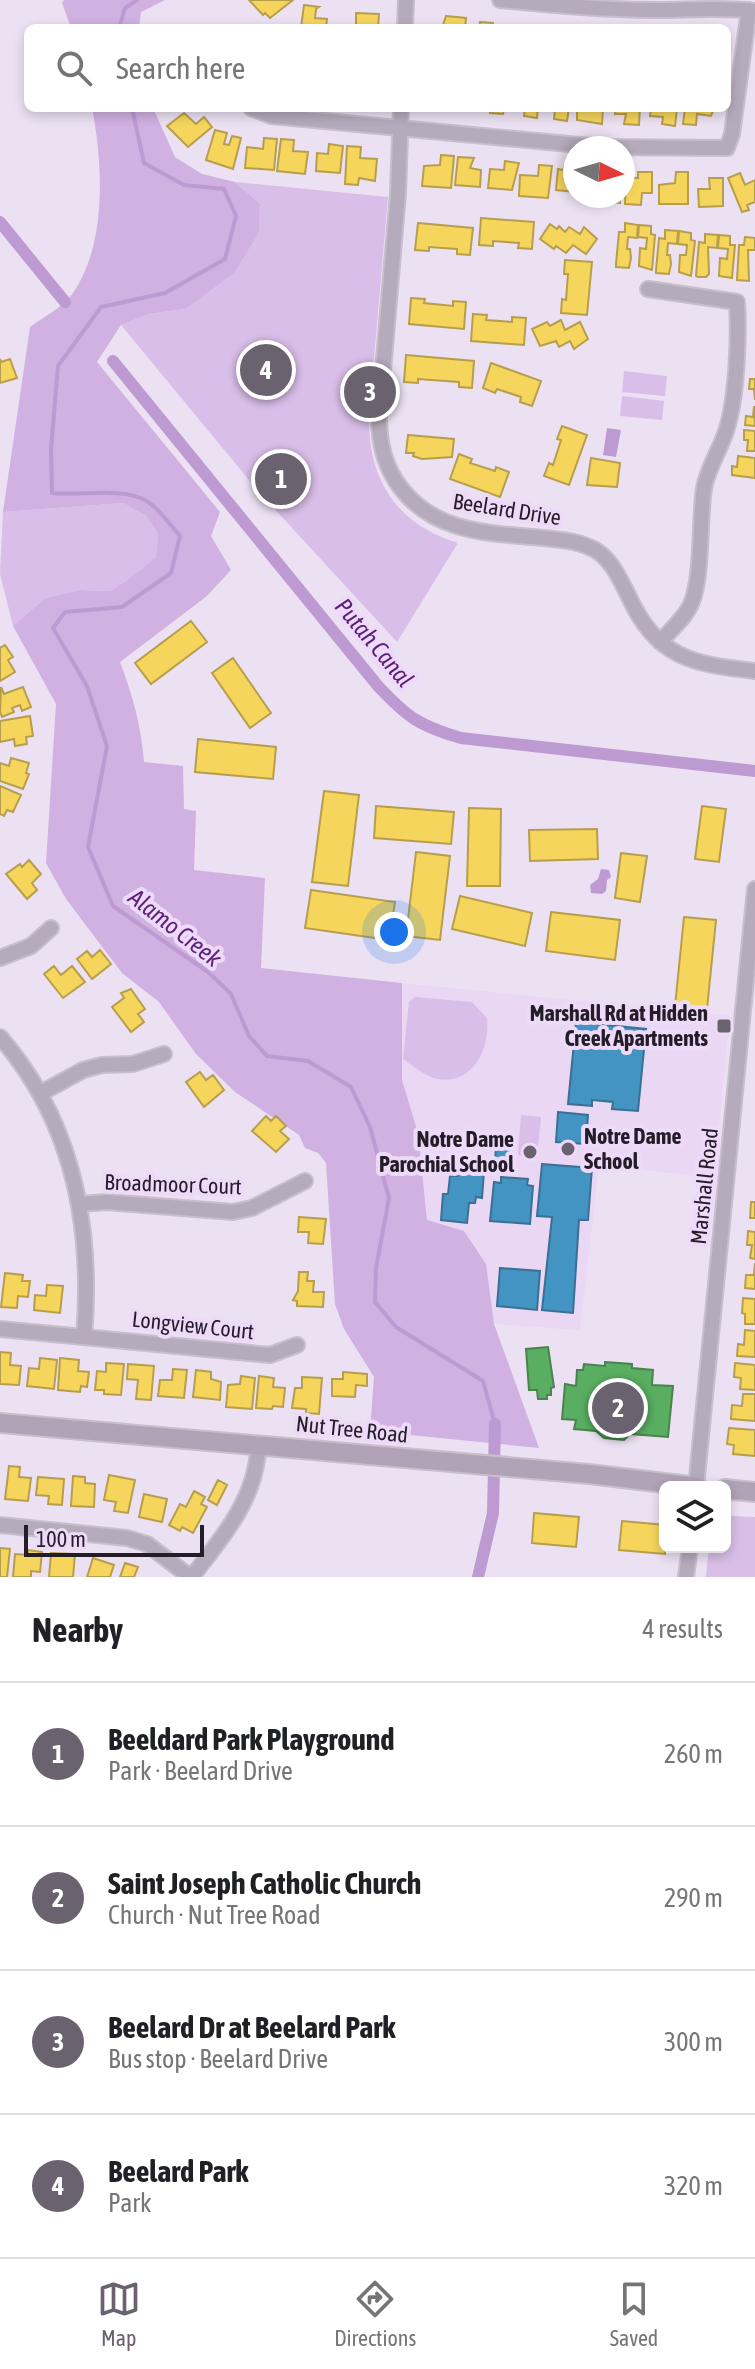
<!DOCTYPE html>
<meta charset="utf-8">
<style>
:root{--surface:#fff;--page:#f6f6f6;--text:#202124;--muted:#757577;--line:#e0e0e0;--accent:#6a626f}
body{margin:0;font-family:"Asap Condensed",sans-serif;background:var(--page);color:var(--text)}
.controls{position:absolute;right:24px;bottom:24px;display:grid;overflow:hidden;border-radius:12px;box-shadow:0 4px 12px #0003}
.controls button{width:72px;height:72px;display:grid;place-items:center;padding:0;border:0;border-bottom:2px solid var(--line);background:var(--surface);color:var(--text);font:40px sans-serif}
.compass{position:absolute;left:563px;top:136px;width:72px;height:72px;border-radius:50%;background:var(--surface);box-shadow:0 4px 12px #0003;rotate:95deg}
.scale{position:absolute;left:24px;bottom:20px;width:180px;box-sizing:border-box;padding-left:8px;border:4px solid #241d28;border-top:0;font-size:22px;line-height:28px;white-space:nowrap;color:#241d28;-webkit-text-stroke:6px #eddaf9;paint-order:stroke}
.you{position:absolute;left:394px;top:932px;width:28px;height:28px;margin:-20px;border:6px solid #fff;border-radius:50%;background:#1a73e8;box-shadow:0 0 0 12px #1a73e833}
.badge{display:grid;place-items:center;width:52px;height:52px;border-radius:50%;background:var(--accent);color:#fff;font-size:26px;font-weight:700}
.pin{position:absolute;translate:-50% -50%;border:4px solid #fff;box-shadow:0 2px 8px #0006}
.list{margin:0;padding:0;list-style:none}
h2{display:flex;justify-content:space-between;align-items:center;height:104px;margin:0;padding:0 32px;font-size:34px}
h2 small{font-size:26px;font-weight:400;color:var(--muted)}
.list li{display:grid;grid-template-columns:52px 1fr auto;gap:24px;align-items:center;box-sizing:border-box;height:144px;padding:0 32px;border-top:2px solid var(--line)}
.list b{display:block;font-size:30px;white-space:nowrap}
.list p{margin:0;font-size:26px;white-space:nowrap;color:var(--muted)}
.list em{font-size:26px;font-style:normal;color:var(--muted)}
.icon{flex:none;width:44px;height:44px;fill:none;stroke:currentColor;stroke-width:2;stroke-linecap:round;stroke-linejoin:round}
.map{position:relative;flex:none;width:755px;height:1577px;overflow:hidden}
.search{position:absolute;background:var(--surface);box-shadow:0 4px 12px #0003;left:24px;right:24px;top:24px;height:88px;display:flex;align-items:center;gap:20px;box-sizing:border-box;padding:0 28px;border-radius:12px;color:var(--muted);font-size:30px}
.sheet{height:680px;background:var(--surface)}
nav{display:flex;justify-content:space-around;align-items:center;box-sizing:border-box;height:112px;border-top:2px solid var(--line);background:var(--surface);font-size:22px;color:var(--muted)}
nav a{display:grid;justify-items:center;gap:4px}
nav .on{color:var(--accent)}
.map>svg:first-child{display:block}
</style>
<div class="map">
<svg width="755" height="1577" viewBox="0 0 755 1577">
<rect width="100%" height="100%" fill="#ece1f2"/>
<!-- built -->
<path fill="#e9d7f3" d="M402 983 730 1016 714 1178 599 1165 580 1330 494 1324 486 1264 464 1231 427 1220 418 1133 402 1080Z"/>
<!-- green -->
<path fill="#d9bee9" d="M235 182 388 197 369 416C368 479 396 524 458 543L397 642 258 491 121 325 149 314 185 309 259 232 260 204Z
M624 371 667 376 665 396 622 392Z
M622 396 664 401 662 420 620 416Z
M123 503 146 516 158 534 156 557 129 580 110 591 80 590 45 598 13 626 0 574 3 512Z
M415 997 472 1002 487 1018C490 1048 474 1085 437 1079 425 1076 413 1066 403 1059L409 1002Z
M521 1115 541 1117 537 1157 518 1155Z
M729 1516 755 1517V1577H706L709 1547H725V1518Z"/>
<!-- forest -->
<path fill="#d0b1e2" d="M64 0H165L141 12 139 28H71L62 3Z
M92 108H153L175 157 202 174 235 182 260 204 259 232 234 273 185 309 149 314 121 325 97 362 220 512 211 536 231 570 207 596 120 662C133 696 141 726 144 762L183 766 184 809 196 811 194 870 265 878 261 968 402 983V1080L418 1133 427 1220 464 1231 486 1264 494 1324 539 1448 370 1431 374 1377 344 1329 335 1304 326 1163 318 1153 305 1148 299 1135 235 1092 196 1054 159 1002 122 973 66 899 46 863 56 704 13 626 45 598 80 590 110 591 128 580 156 557 158 534 146 516 123 503 3 512 30 327C43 317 64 307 73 293 107 244 103 164 92 108Z"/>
<!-- water -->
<path fill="#be9ad2" d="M607 428 621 430 616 457 603 455Z
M601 869 609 870 611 877 607 880 606 891 602 894 591 893 590 885 598 879Z"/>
<!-- homes -->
<path fill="#f6d55c" stroke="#b79e4c" stroke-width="2" d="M249 0H293L270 18 265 13 263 15Z
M304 5 319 7 316 9 315 18 327 19 326 28H301Z
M356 13 379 14 378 28H356Z
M446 16 466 18 465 28H442Z
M480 22 493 23V28H479Z
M490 108H504L503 114 490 113Z
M525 108H538L537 118 524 116Z
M545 108H569L567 121 554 119 555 109Z
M577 108H603L602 124 577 120Z
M616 108H640L639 125 624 124 626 114H615Z
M651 108H677L675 126 662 124 663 117 650 116Z
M685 108H714L711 116 697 114 696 125 683 124Z
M184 113 196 124 204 117 212 127 188 147 167 126Z
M215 130 227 133 224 144 229 145 232 136 241 138 233 169 206 160Z
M264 138 277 139 274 170 245 168 247 147 263 149Z
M281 139 294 140 293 151 308 152 305 174 277 171Z
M329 144 343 146 340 173 316 171 317 153 328 154Z
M347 146 361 147 360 158 377 159 375 181 359 178 358 185 345 184Z
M441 155 454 156 451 188 422 186 424 166 440 165Z
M458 157 474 158 470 168 481 170 480 187 455 185Z
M505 161 519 163 512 190 488 188 490 169 504 170Z
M539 165 552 166 548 198 519 196 520 175 538 176Z
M564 167 575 169V192L556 190 558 169 563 170Z
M638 172H652V193H642L641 205 625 204 626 178H638Z
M676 172H688V204H659V185L675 183Z
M740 173 745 185 755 180V202L747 205 749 210 742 212 728 178Z
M709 178H723V206L699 207 698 189H710Z
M589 196H620V203L588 202Z
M481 218 534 222 532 249 518 248 519 243 493 241V246L479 245Z
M418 223 473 228 470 255 457 254V249L429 247V251L415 250Z
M625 223 638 225 637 238 628 237 627 249H630L631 258 629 268 616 267V264L619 232H625Z
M550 224 557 229 559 226 565 232 569 227 580 234 584 227 597 239 586 254 573 245 566 253 556 246 554 249 540 239Z
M639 225 651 226V234L655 235 652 270 639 266 640 248 646 249 647 238 638 237Z
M665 230 678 231 677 244 668 243 667 255H670L671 264 669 274 656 273V270L659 238 665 239Z
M679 231 691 233V240L695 241 691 276 679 272 680 255H686L687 245 678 244Z
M705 234 718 235 717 248 708 247 709 274 706 277H698L696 276 699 242 705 243Z
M719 235 730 236V245H735L732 278 719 276 720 258 727 259 728 249 718 248Z
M745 237 755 238V250H748L749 281 737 280 739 245H744Z
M565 260 592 262 587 315 561 313 562 299 566 300 568 274H564Z
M411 298 425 299 424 303 453 306V301L466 302 464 329 409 324Z
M473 314 487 315 486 320 512 322V317L526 318 524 345 471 341Z
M561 320 565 330 580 322 588 339 574 349 570 341 559 347 556 341 540 346 532 329 547 322 550 326Z
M406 355 474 361 472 388 459 387V382L418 379V383L404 382Z
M0 359 1 362 10 359 17 378 0 383Z
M491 363 541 381 532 406 520 402 521 397 497 389 495 393 483 388Z
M750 379H755V400L754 389H749Z
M754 406 755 426 745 425 746 416 753 417Z
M562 426 587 435 569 485 544 476 549 463 553 465 561 440 557 439Z
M744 430 755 431V451H747L748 440H744Z
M408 435 454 439 452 457 422 459 413 456 414 453H406Z
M459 454 472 459 470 463 495 471 496 467 509 472 500 497 450 479Z
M738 456 755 458V478L732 475V466L737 467Z
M591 458 620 463 617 487 587 485Z
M191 621 207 642 151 684 135 663Z
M5 645 13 657 8 660 15 672 0 681V648Z
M233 658 271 713 250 728 212 673Z
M1 687 4 694 23 687 31 707 22 711 20 705 12 708 14 712 2 717 0 711Z
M30 716 33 736 26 737 27 744 15 746 14 739 0 742V721Z
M198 739 276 747 273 779 195 772Z
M11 758 29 763 26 773 29 774 23 789 0 781V763L9 766Z
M0 786 21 795 13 812 7 810 4 816 0 814Z
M324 791 359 795 348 886 312 882Z
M376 806 454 812 451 844 374 838Z
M702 806 726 809 719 862 695 859Z
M469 808 501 809 500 886H467Z
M597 829 598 859 530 861 529 830Z
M416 852 450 856 440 940 406 936Z
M621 853 647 856 640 902 615 898Z
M29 860 41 874 32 883 37 890 27 899 6 874 20 864 22 867Z
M311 890 395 902 389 940 305 928Z
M460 896 532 913 525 946 452 929Z
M551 912 620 920 615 960 546 951Z
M684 917 716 920 707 1009 675 1006Z
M100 950 111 964 92 979 77 959 87 951 92 957Z
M54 966 61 975 72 966 85 982 63 998 44 974Z
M131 989 145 1009 138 1014 144 1022 131 1032 112 1007 124 998 121 993Z
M200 1072 206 1080 213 1075 224 1090 204 1107 186 1082Z
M266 1116 271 1121 276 1116 286 1126 280 1131 289 1139 276 1152 252 1131Z
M751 1202H755V1218H750Z
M299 1217 326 1219 323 1244 308 1243 309 1232H298Z
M748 1231 755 1232V1259L750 1258 752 1245H747Z
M755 1263V1289L745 1288 746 1275H754Z
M299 1272H308L307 1281H314L313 1292H324L323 1307 297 1306V1301L293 1300 298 1291Z
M5 1273 23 1275 22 1281H30L28 1297 18 1296 17 1308 1 1307Z
M47 1285 63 1286 60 1313 34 1310 35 1295 46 1296Z
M743 1298 755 1299V1324H745V1314L742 1313Z
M745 1330 755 1331V1357L737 1356 738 1344 744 1345Z
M0 1352 11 1353 10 1365 21 1366 19 1385 0 1384Z
M40 1358 57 1360 54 1389 27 1386 29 1368 39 1369Z
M60 1358 79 1360 78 1371 89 1372 87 1387 81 1386 80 1392 58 1390Z
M106 1363 124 1364 121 1395 104 1394V1390H95L97 1371 106 1372Z
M735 1363 755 1365V1390L740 1389 741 1378 734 1377Z
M128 1364 154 1366 151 1400 136 1399 138 1380 127 1379Z
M173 1369 187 1370 184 1398 158 1396 160 1380H172Z
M196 1370 211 1372V1379L221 1382 220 1400 193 1397Z
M343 1372 367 1374V1386L356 1385 355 1397 332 1396V1379H343Z
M241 1376 255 1378 252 1409 226 1407 228 1385 240 1384Z
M259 1376 274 1378 273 1387 285 1388 283 1407 273 1406 272 1409 256 1408Z
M302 1377 322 1378 319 1414 306 1413V1409L292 1408 295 1388H302Z
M743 1394H755V1421L731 1419 732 1405 742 1406Z
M729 1428 755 1430V1456L733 1454 734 1445 727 1444Z
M9 1466 20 1467 19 1477 31 1478 28 1501 5 1499Z
M109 1475 135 1480 128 1513 114 1511 116 1502 104 1500Z
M73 1476 85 1477V1483L95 1484 94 1507 71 1506Z
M38 1477 64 1479 62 1505 48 1504 49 1496 36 1495Z
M218 1480 227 1485 217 1505 208 1500Z
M194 1491 205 1497 201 1504 207 1507 193 1533 182 1527 180 1531 169 1525 180 1504 186 1507Z
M144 1494 167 1499 162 1522 139 1517Z
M534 1513 579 1517 576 1547 532 1543Z
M622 1521 665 1525V1554L619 1550Z
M0 1548 10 1549 7 1577H0Z
M28 1550 42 1552 40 1572 31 1571V1577H13L15 1554 28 1555Z
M51 1553 75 1554 73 1577H49Z
M93 1558 114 1565 110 1577H87Z
M125 1563 138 1567 134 1577H120Z"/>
<!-- schools -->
<path fill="#4393c3" stroke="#3a7094" stroke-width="2" d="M576 1022 646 1029 638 1111 612 1109 613 1102 592 1100V1106L568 1104Z
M558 1112 588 1115 586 1144 556 1142Z
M496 1147 510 1149 509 1162 495 1161Z
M542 1164 592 1168 588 1220H579L573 1313 542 1310 552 1217 537 1216Z
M458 1169 484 1171 482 1198 476 1197 475 1203H469L467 1223 441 1220 443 1194H448L450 1176H458Z
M501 1177 528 1179 527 1185 533 1186 530 1224 490 1221 494 1182 501 1183Z
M500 1268 540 1271 537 1310 497 1306Z"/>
<!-- public -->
<path fill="#5aae61" stroke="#4a8250" stroke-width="2" d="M548 1347 554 1387 551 1388V1395H547V1399H538L537 1390H529L526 1349Z
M605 1362 632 1364V1368L653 1370 652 1385 673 1386 668 1437 630 1434 624 1440 604 1438 596 1431 574 1429 576 1420 562 1419 565 1384 576 1386 577 1370H583L584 1364 605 1366Z"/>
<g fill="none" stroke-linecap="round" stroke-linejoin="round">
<!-- stream -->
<path stroke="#be9ad2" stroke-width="4" d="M119 28 125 8 137 0
M132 108 144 163 184 185 224 189 236 216 225 259 165 293 101 307 58 366 51 449 52 493C81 496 121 487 145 500 158 507 170 525 180 536L171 573 122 607 65 612 53 628 87 686 107 746 88 847 113 906 208 972 231 994 249 1036 267 1056 308 1061 351 1087 370 1127 389 1198 376 1268 375 1302 396 1327 483 1381 495 1424"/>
<!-- canal -->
<path stroke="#be9ad2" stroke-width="12" d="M0 222 65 302
M113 361 378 686C407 717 419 726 461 738L755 771
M478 1577 493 1513 495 1424"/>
<!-- minor casing -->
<g stroke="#c7bfcc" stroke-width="18">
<path id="minor" d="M500 0C551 5 603 10 655 10 689 10 721 7 755 11
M405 28 406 0
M251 108 272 116 601 147 727 148 732 134 749 10
M401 108 398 194 379 418C379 443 385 467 400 487 435 534 491 533 544 538 563 540 580 541 597 551 612 561 620 579 628 595 657 658 691 664 755 671
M648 289 737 302C739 337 737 398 726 431 720 450 708 467 704 488 699 519 703 577 691 604 685 618 670 631 660 642
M0 958 31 946 51 928
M0 1037C74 1122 93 1227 84 1337
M41 1093 83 1070 102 1065 133 1064 164 1054
M81 1204 107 1202 233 1212 252 1208 305 1181
M0 1329 270 1355 297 1345
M696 1487 755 889
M0 1525 127 1538 147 1544 190 1577
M192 1577C214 1547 241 1517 252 1481 256 1470 257 1457 260 1444
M686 1577 690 1547"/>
</g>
<!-- major casing -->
<g stroke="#c7bfcc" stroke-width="22">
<path id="major" d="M0 1423 589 1474 698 1487
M725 1489 755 1492"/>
</g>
<!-- minor -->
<use href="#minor" stroke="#b6abbc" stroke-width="14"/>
<!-- major -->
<use href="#major" stroke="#b0a2b7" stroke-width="18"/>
</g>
<!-- markers -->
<g fill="#6a626f" stroke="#eddaf9" stroke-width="3">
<rect x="716" y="1018" width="16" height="16" rx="4"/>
<circle cx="568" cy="1149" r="8"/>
<circle cx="530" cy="1152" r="8"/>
</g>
<g text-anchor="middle" stroke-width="8" stroke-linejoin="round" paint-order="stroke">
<!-- street labels -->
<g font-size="22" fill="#241d28" stroke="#eddaf9">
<text transform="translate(507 509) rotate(9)" y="8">Beelard Drive</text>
<text transform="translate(173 1184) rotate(2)" y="8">Broadmoor Court</text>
<text transform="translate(704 1186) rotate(-84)" y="8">Marshall Road</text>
<text transform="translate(193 1325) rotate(6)" y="8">Longview Court</text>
<text transform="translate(352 1429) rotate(6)" y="8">Nut Tree Road</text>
</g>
<!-- poi labels -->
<g font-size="22" font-weight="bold" fill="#241d28" stroke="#eddaf9" text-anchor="end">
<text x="708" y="1021">Marshall Rd at Hidden<tspan x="708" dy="25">Creek Apartments</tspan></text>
<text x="584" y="1144" text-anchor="start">Notre Dame<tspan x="584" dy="25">School</tspan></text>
<text x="514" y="1147">Notre Dame<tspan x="514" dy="25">Parochial School</tspan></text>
</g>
<!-- water labels -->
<g font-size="24" font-style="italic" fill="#5c1f78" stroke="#eddaf9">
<text transform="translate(374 643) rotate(50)" y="8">Putah Canal</text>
<text transform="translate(175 928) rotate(38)" y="8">Alamo Creek</text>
</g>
</g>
</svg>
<div class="controls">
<button><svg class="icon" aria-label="layers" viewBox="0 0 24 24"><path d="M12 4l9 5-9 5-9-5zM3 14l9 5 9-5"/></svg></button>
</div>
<svg class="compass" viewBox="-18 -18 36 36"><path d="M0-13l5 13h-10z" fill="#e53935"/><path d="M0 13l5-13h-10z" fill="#757577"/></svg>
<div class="scale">100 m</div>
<div class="you"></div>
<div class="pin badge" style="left:281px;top:479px">1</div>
<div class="pin badge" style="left:618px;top:1408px">2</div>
<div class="pin badge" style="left:370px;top:392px">3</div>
<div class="pin badge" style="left:266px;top:370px">4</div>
<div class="search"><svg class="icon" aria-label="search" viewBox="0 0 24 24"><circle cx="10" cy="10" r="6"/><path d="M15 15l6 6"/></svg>Search here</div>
</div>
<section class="sheet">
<h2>Nearby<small>4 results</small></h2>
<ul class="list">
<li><span class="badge">1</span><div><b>Beeldard Park Playground</b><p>Park · Beelard Drive</p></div><em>260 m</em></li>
<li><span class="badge">2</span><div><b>Saint Joseph Catholic Church</b><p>Church · Nut Tree Road</p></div><em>290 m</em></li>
<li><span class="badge">3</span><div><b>Beelard Dr at Beelard Park</b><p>Bus stop · Beelard Drive</p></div><em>300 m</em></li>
<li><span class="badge">4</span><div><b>Beelard Park</b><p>Park</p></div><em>320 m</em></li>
</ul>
</section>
<nav>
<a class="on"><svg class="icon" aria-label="map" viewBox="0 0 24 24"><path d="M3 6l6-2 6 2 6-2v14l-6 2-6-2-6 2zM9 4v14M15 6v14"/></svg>Map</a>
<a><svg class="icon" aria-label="directions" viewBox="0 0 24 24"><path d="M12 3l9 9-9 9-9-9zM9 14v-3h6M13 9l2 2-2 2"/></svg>Directions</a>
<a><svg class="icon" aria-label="saved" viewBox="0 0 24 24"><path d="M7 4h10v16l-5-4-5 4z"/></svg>Saved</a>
</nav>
